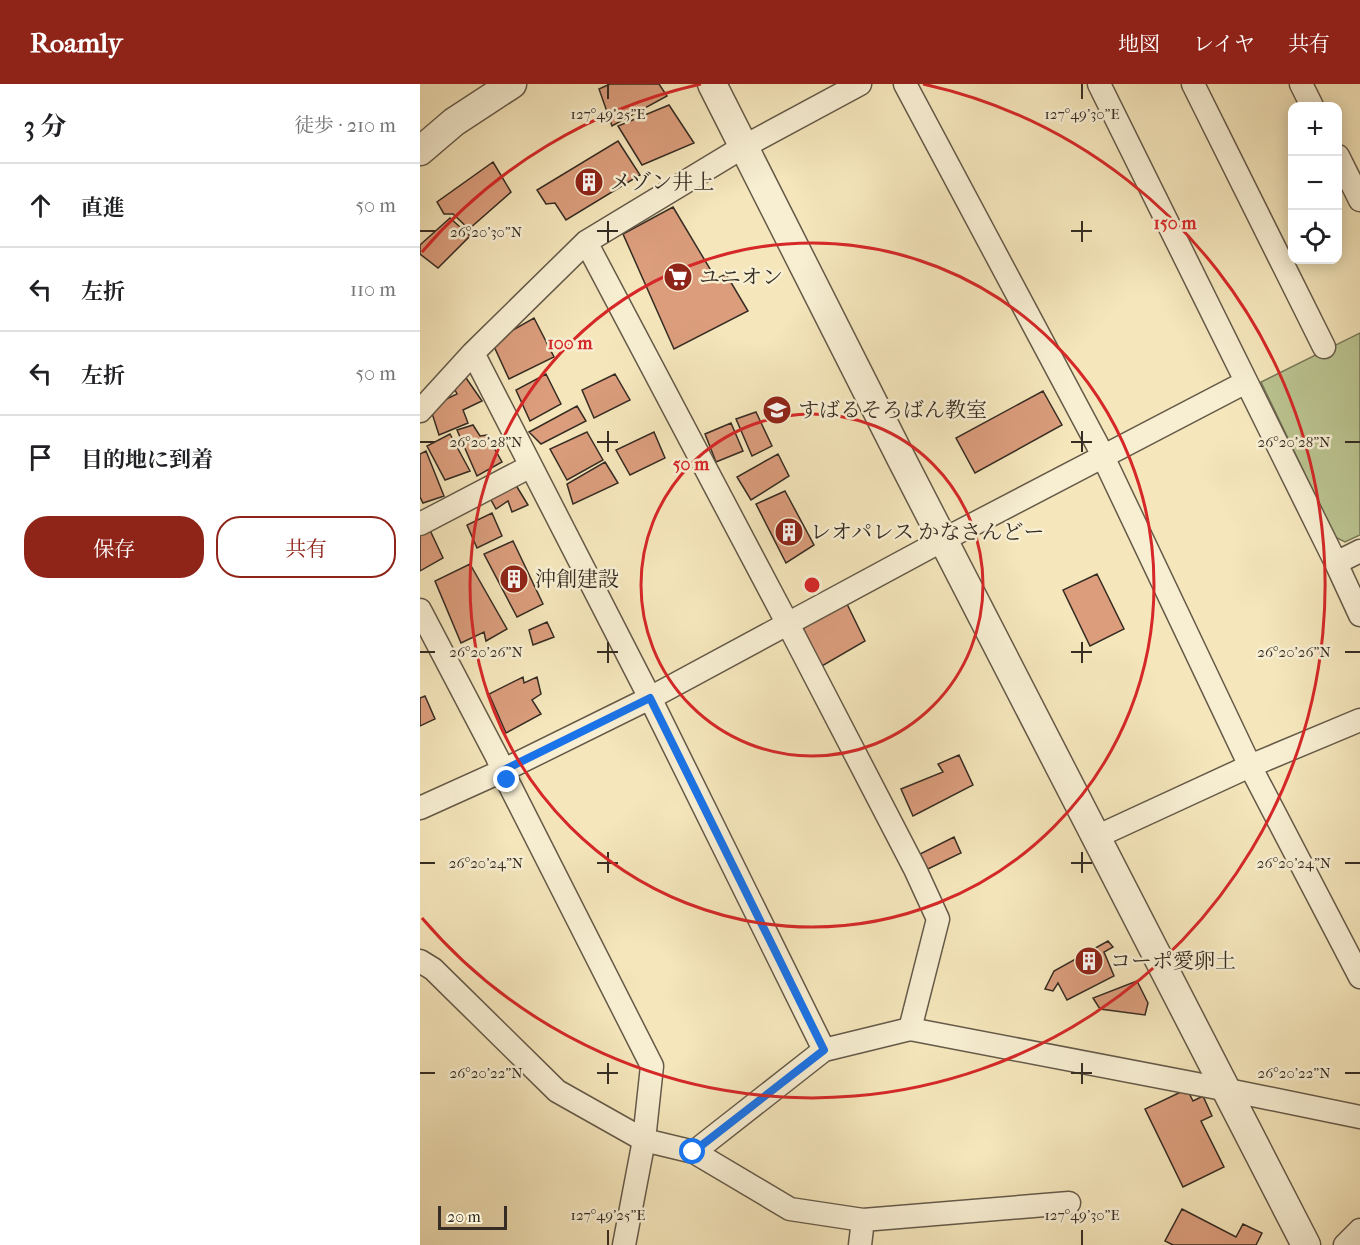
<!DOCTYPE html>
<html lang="ja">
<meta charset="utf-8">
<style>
:root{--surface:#fff;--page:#f6f6f6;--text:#202124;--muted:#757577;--line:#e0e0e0;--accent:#8f2418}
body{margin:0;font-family:"IM FELL French Canon","Noto Serif JP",serif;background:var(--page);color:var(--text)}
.controls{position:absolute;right:18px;top:18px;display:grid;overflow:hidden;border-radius:12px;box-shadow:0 3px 15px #0003}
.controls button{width:54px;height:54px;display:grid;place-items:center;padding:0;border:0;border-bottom:2px solid var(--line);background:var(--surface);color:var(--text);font:30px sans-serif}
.scale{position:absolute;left:18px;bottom:15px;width:69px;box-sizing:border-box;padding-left:6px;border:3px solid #352c23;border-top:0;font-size:16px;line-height:21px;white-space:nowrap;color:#352c23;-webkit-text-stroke:4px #f8efd3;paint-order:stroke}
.stop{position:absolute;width:18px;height:18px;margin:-14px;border:4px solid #1a73e8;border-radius:50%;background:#fff}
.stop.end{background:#1a73e8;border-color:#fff;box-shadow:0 2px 6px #0008}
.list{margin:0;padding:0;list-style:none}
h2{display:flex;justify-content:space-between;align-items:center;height:78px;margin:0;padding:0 24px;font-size:26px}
h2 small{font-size:20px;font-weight:400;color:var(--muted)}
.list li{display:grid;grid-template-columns:39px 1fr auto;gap:18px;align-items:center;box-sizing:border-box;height:84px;padding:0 24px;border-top:2px solid var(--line)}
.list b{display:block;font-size:22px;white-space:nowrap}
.list em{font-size:20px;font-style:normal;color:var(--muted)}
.actions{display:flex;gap:12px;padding:18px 24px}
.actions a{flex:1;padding:14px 0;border:2px solid var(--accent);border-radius:24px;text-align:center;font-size:21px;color:var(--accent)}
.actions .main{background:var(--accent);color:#fff}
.icon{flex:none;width:33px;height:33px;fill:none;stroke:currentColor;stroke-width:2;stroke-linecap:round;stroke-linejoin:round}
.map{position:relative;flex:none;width:940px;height:1161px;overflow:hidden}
header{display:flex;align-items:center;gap:36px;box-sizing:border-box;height:84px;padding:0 30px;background:var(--accent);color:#fff}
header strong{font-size:28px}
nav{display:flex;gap:33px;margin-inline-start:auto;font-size:21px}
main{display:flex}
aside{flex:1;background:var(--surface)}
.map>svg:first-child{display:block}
</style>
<header>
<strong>Roamly</strong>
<nav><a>地図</a><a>レイヤ</a><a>共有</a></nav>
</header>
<main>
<aside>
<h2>3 分<small>徒歩 · 210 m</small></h2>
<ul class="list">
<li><svg class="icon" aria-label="ahead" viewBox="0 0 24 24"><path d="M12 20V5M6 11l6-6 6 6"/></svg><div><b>直進</b></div><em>50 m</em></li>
<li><svg class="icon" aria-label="left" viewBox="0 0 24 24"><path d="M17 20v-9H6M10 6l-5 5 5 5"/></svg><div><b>左折</b></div><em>110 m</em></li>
<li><svg class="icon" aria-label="left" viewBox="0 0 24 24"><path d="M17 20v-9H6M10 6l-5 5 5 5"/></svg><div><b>左折</b></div><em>50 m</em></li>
<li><svg class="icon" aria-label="arrive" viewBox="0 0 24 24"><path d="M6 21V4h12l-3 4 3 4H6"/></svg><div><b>目的地に到着</b></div></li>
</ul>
<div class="actions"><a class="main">保存</a><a>共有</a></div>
</aside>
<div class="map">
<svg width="940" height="1161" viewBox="0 0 940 1161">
<rect width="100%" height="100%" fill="#f5e6bb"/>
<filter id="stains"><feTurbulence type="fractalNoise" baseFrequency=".00333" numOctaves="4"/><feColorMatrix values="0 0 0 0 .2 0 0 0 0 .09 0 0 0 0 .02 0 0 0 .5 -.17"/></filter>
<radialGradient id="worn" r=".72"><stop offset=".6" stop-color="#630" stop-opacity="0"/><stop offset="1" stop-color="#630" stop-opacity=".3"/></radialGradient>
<!-- green -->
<path fill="#bbc591" stroke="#78785a" stroke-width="1.5" d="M940 249V451L925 458 915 453 841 298Z"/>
<!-- building -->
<path fill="#db9d7c" stroke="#352c23" stroke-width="1.5" d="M190 0H239L247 12 192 42 179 5Z
M249 21 274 59 222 81 198 42Z
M198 57 220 91 146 136 135 119 126 120 117 106Z
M73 78 91 108 49 145 33 130H24L17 118Z
M253 123 296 195 306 190 328 227 254 265 203 150Z
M30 134 50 152 18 184 0 170V161Z
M114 234 134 273 89 295 72 258Z
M126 290 141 320 110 337 96 306Z
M195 290 210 316 174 334 162 306Z
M44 291 62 317 43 326 48 339 19 351 10 323 37 310 32 300Z
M623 307 642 341 555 389 536 354Z
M157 322 166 337 121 360 109 348Z
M336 328 352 362 332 372 316 335Z
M311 339 323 367 296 378 285 350Z
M53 341 60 352 67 351 82 378 57 392 37 346Z
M167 348 183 376 147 396 130 365Z
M234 348 245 374 210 391 196 366Z
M30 350 50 387 25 396 7 362Z
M6 367 24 412 3 419 0 413V370Z
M358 370 369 392 331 416 317 393Z
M185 378 198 399 153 420 147 400Z
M94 398 108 421 92 428 88 417 76 425 70 414Z
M365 407 394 461 366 479 336 420Z
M72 429 82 452 57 464 47 441Z
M8 442 23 474 0 487V446Z
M93 457 123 520 97 533 64 470Z
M50 480 87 545 66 557 64 548 41 559 15 497Z
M677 490 704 545 670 562 643 506Z
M427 520 445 557 402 582 383 544Z
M127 538 134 553 113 561 109 546Z
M103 593 104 599 117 593 121 610 112 616 121 630 86 649 69 610Z
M5 612 15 635 0 642V614Z
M539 671 553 701 493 732 481 705 523 688 518 680Z
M534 753 541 769 508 785 500 770Z
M688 857 693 863 684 868 694 892 647 916 638 899 633 907 625 905 634 887Z
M717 897 728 919 725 931 680 925 673 914Z
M767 1005 773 1017 783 1012 792 1032 781 1037 804 1083 763 1103 725 1025Z
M762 1125 816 1153 823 1140 842 1149 836 1161H753L745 1157Z"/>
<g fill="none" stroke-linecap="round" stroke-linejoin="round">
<!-- minor casing -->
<g stroke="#655a49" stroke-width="25">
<path id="minor" d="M485 0 677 360 830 682 940 893
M679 0 916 479 940 531
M773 0 904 263
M881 0 892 22
M918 72 940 116
M166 158 372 548 495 785 518 835 490 945
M53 269 230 614 404 966
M0 327 53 269 166 158 323 63 440 0
M0 440 111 382
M916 479 940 467
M0 526 77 673 87 696 232 982 224 1056 204 1161
M0 724 82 687 230 614 523 456 826 298
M676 753 830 682 940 636
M0 877 13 885 137 1007 224 1056 274 1068 370 1125 443 1136 649 1119
M274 1068 404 966 490 945 808 1006 940 1033
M440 1161 443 1136
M925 1161 940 1146"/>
</g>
<!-- tertiary casing -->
<g stroke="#655a49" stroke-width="31">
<path id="tertiary" d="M292 0 482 376 886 1161
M0 67 34 38 92 0"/>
</g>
<!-- minor -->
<use href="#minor" stroke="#f8efd3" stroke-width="22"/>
<!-- tertiary -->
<use href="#tertiary" stroke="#f8efd3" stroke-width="28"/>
</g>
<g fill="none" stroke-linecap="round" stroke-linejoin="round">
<!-- route -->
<path stroke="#1a73e8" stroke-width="8" d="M87 696 82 687 230 614 404 966 273 1068"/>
</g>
<!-- ticks -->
<path fill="none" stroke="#352c23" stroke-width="2" d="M188 0V15M662 0V15M188 137V158M662 137V158M0 147H15M177 147H198M651 147H672M188 347V368M662 347V368M0 358H15M177 358H198M651 358H672M925 358H940M188 558V579M662 558V579M0 568H15M177 568H198M651 568H672M925 568H940M188 768V789M662 768V789M0 779H15M177 779H198M651 779H672M925 779H940M188 979V1000M662 979V1000M0 989H15M177 989H198M651 989H672M925 989H940M188 1146V1161M662 1146V1161"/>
<!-- distance rings -->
<g fill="none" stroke="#d62828" stroke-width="3">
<circle cx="392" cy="501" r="171"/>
<circle cx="392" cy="501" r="342"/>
<path d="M2 168A513 513 0 0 1 281 0M503 0A513 513 0 1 1 2 834"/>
</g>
<!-- icons -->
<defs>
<g id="building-disc" transform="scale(1.5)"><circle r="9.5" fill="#8f2418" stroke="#f8efd3"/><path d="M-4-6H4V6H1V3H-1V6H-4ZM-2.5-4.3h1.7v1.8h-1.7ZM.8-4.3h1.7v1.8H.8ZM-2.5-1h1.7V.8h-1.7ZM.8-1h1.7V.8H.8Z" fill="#fff"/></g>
<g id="supermarket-disc" transform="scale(1.5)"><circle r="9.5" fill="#8f2418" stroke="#f8efd3"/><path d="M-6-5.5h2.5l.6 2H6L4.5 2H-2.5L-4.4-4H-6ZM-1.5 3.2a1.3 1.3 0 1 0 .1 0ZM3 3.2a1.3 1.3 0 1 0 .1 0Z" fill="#fff"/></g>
<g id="school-disc" transform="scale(1.5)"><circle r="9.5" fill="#8f2418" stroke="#f8efd3"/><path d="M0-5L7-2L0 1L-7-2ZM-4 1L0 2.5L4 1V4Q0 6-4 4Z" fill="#fff"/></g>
</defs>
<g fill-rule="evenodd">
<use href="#building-disc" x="169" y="98"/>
<use href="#supermarket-disc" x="258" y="193"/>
<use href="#school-disc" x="357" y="326"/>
<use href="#building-disc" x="369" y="448"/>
<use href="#building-disc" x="94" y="495"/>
<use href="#building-disc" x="669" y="877"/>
</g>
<g text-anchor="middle" stroke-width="5" stroke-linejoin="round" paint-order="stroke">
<!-- poi labels -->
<g font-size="21" fill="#352c23" stroke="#f8efd3" text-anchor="start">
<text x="190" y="105">メゾン井上</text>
<text x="279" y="200">ユニオン</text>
<text x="378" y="333">すばるそろばん教室</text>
<text x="390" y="455">レオパレス かなさんどー</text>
<text x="115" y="502">沖創建設</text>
<text x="690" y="884">コーポ愛卵土</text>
</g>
</g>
<g font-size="15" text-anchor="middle" fill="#352c23" stroke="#f8efd3" stroke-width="5" stroke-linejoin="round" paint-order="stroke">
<text x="188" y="35">127°49'25"E</text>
<text x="662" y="35">127°49'30"E</text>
<text x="66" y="153">26°20'30"N</text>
<text x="66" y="363">26°20'28"N</text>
<text x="874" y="363">26°20'28"N</text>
<text x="66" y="573">26°20'26"N</text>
<text x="874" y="573">26°20'26"N</text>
<text x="66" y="784">26°20'24"N</text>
<text x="874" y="784">26°20'24"N</text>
<text x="66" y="994">26°20'22"N</text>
<text x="874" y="994">26°20'22"N</text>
<text x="188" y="1136">127°49'25"E</text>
<text x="662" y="1136">127°49'30"E</text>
</g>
<circle cx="392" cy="501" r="9" fill="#d62828" stroke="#f8efd3" stroke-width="3"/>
<g font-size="18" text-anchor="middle" font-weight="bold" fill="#d62828" stroke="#f8efd3" stroke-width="5" stroke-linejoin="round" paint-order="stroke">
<text x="755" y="145">150 m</text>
<text x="150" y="265">100 m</text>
<text x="271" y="386">50 m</text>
</g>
<rect width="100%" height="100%" filter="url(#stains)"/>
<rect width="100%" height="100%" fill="url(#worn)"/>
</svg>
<div class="controls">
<button>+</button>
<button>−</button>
<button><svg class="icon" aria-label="locate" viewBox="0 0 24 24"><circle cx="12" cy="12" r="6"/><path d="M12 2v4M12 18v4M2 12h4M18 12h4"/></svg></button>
</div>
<div class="scale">20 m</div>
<div class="stop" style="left:273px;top:1068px"></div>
<div class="stop end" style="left:87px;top:696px"></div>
</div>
</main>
